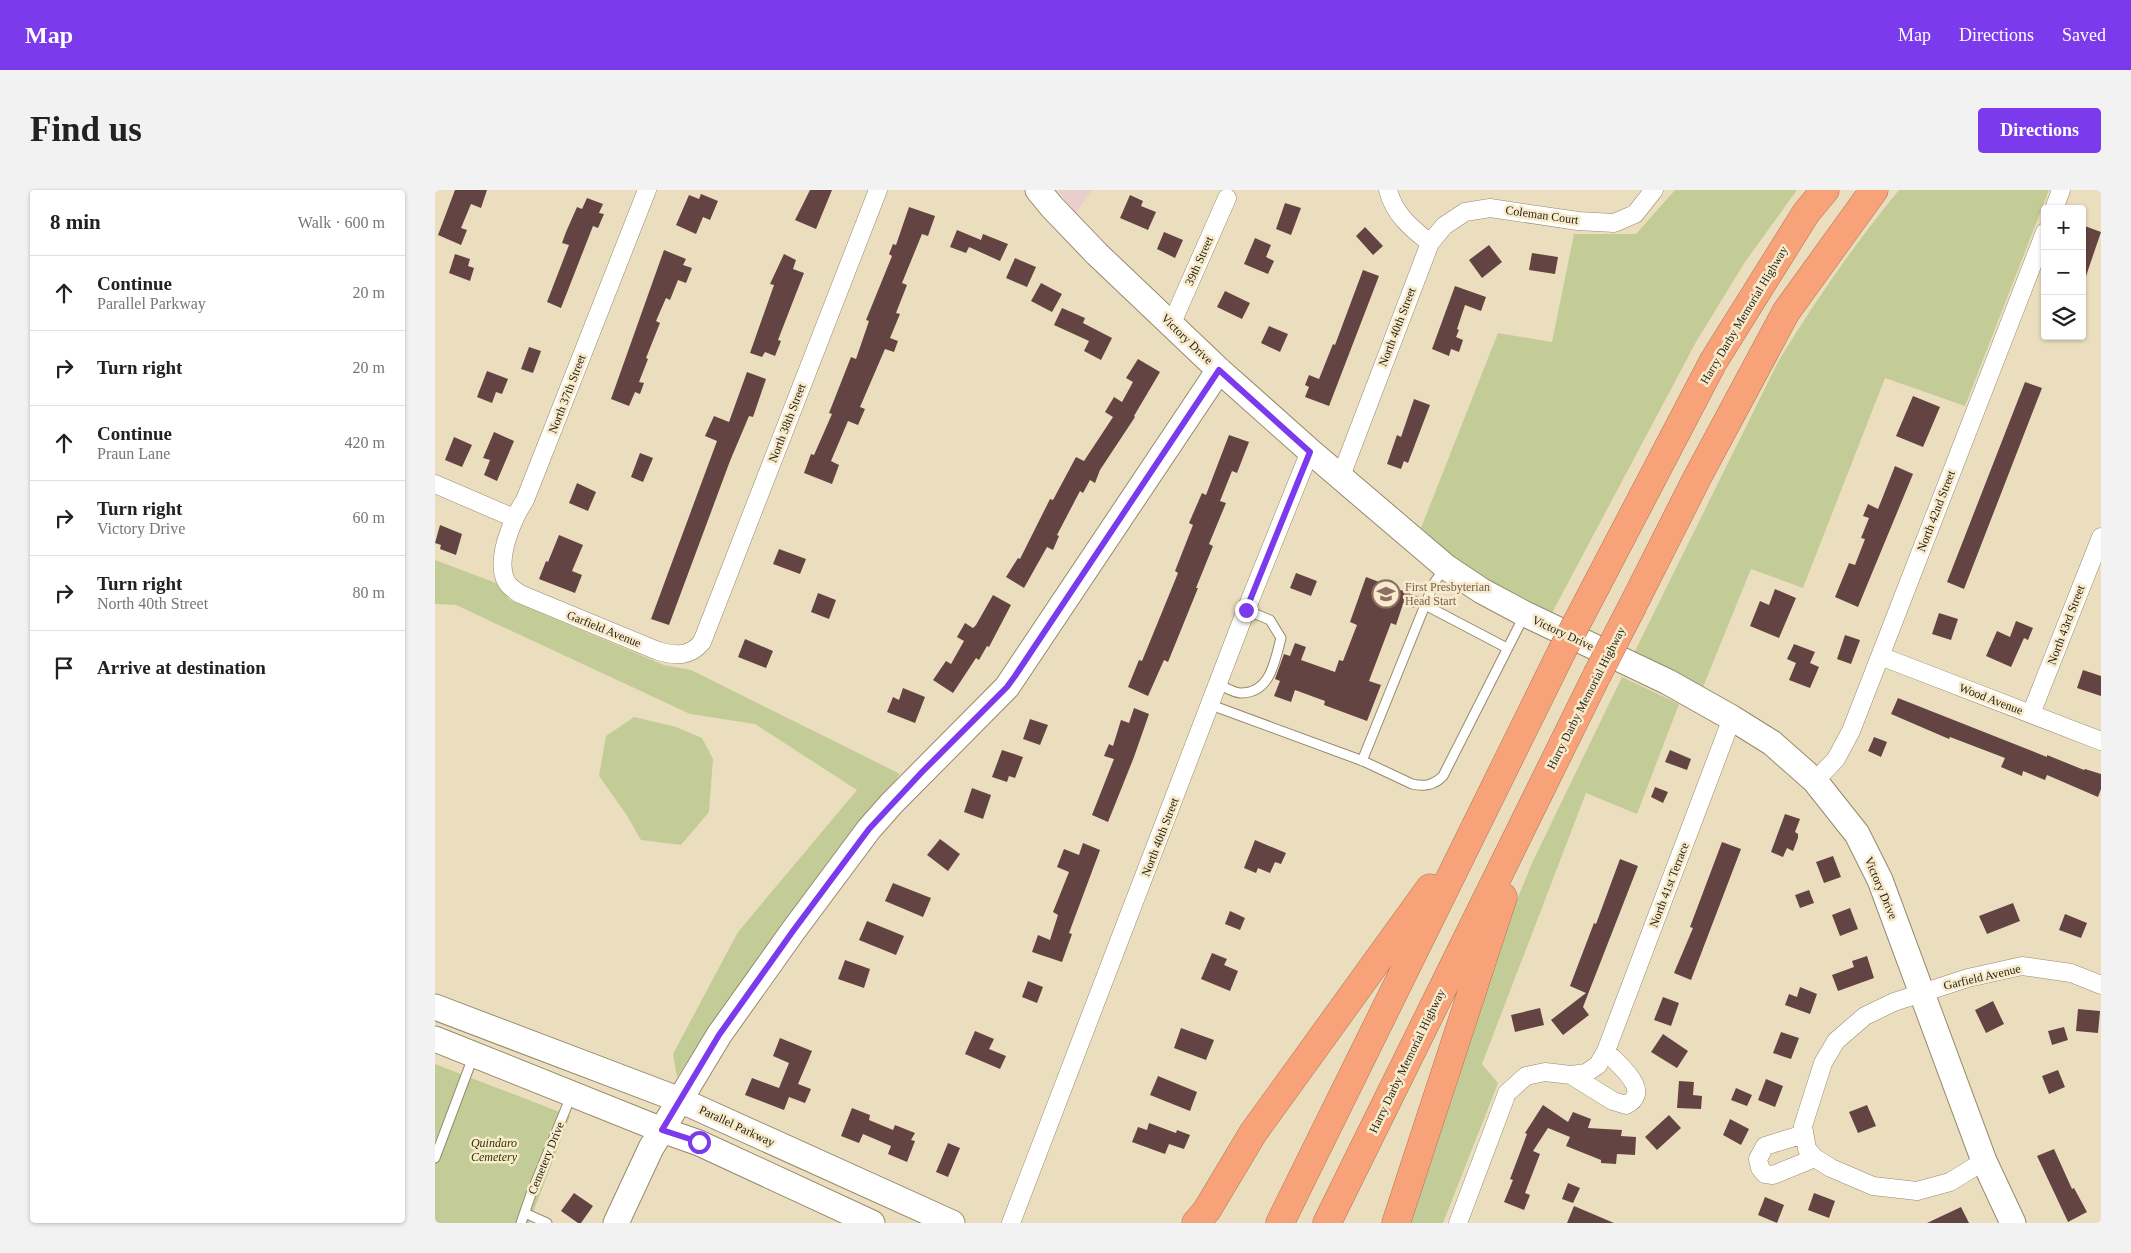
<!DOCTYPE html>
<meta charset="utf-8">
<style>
:root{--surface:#fff;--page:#f2f2f2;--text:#222;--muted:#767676;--line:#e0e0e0;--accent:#7c3aed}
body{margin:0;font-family:Georgia,serif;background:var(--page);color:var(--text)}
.controls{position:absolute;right:15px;top:15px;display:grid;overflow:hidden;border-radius:5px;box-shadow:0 1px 4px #0004}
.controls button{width:45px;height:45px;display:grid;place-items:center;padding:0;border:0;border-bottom:1px solid var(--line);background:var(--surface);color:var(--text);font:25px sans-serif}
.stop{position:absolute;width:15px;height:15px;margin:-11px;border:4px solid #7c3aed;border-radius:50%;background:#fff}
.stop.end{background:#7c3aed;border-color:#fff;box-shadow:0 1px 5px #0008}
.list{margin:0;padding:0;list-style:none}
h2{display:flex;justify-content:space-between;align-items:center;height:65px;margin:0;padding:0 20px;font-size:21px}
h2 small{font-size:16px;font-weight:400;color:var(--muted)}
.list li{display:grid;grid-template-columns:32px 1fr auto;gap:15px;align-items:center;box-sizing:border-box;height:75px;padding:0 20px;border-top:1px solid var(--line)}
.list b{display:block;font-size:19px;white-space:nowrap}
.list p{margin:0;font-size:16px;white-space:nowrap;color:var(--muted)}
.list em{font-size:16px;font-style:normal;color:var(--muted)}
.icon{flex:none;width:28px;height:28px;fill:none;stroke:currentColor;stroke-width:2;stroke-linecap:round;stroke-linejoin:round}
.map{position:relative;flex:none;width:1666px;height:1033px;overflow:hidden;border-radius:5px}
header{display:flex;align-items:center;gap:30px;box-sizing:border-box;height:70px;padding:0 25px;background:var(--accent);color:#fff}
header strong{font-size:24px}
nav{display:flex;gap:28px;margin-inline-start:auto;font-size:18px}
.intro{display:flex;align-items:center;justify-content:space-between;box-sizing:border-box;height:120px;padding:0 30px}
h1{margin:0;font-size:35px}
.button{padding:12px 22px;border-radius:5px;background:var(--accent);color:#fff;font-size:18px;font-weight:700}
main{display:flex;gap:30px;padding:0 30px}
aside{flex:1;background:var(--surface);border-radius:5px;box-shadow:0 1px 4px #0004}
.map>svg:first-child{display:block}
</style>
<header>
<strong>Map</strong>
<nav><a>Map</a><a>Directions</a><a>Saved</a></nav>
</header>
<div class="intro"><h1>Find us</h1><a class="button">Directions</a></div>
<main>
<aside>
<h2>8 min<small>Walk · 600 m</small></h2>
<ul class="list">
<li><svg class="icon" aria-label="ahead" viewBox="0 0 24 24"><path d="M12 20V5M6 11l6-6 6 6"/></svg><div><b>Continue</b><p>Parallel Parkway</p></div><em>20 m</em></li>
<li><svg class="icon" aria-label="right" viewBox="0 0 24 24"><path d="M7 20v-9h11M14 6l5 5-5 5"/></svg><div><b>Turn right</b></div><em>20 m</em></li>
<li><svg class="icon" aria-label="ahead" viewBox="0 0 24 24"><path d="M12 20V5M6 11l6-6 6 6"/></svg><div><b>Continue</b><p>Praun Lane</p></div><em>420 m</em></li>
<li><svg class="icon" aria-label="right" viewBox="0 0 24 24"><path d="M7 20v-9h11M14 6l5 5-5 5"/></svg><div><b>Turn right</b><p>Victory Drive</p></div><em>60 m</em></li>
<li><svg class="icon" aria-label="right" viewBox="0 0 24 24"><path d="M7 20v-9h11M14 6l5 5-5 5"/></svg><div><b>Turn right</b><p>North 40th Street</p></div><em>80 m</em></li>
<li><svg class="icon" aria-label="arrive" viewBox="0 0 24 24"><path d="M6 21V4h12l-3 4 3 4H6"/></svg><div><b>Arrive at destination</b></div></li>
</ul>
</aside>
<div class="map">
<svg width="1666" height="1033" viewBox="0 0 1666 1033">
<rect width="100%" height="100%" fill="#ebdebe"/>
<!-- commercial -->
<path fill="#e8cecd" d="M623 0H658L640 24Z"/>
<!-- green -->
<path fill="#c3cc96" d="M1240 0H1362L1310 72 1261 152 1117 423 1056 391 1019 368 986 338 1063 143 1117 152 1139 44H1201Z
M1464 0H1614L1530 216 1450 188 1368 398 1316 379 1268 497 1198 465 1343 172C1379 112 1419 55 1464 0Z
M0 370 61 393 75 410 229 475 256 480 465 584 299 801 242 887 238 864 303 742 422 600 320 534 255 524 21 415 0 414Z
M1187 487 1244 514 1202 624 1151 603 1047 874 1063 893 1008 1033H971L1074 729 1098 671Z
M199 527 241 537 267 548 278 569 274 622 246 655 206 650 191 624 164 586 171 546Z
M0 874 135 926 94 1033H0Z"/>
<!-- building -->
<path fill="#644442" d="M20 0H52L46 18 36 14 26 38 32 40 26 55 3 45Z
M375 0H397L381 39 360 30Z
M266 4 283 11 275 30 268 27 261 44 241 35 254 5 264 9Z
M695 5 708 11 706 16 721 22 713 40 685 28Z
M152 8 168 14 164 23 169 24 163 38 158 36 126 118 112 112 134 55 127 53 131 42 142 17 147 19Z
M850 13 866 18 856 45 841 39Z
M474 17 500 26 493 46 487 44 467 93 472 95 461 123 465 124 455 148 463 151 459 162 450 159 425 217 430 219 423 235 413 231 396 271 404 275 397 294 369 283 376 264 379 265 397 224 394 223 416 167 421 169 434 131 431 130 457 66 454 64 458 54 461 55Z
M1647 35 1666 42 1649 92H1647Z
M930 37 948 56 938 65 921 46Z
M522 40 546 50 548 44 573 54 565 71 534 57 531 63 515 57Z
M729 42 748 50 740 68 722 59Z
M820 48 836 55 831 67 839 71 833 84 809 74Z
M1054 55 1067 72 1047 88 1034 70Z
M229 60 251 69 248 75 257 78 251 93 243 90 235 110 231 108 221 131 225 133 211 168 213 169 204 192 209 193 205 204 200 202 194 216 176 209Z
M1097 63 1123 67 1120 84 1094 80Z
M20 64 35 69 33 76 39 78 35 91 14 83Z
M349 64 361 70 358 79 369 83 343 150 346 151 340 166 330 162 327 167 315 163 339 95 335 94Z
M580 68 601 77 592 97 571 88Z
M928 80 944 86 894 216 870 207 874 197 870 195 874 185 884 189 898 154 900 155Z
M606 93 627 104 617 122 596 111Z
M1020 96 1051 107 1046 121 1030 115 1022 139 1024 140 1021 147 1028 150 1024 162 1016 159 1014 166 997 159Z
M790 101 815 113 807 129 782 117Z
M627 118 650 128 648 133 677 148 666 170 649 161 654 151 619 135Z
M834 136 853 144 845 162 826 153Z
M94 157 106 161 98 183 86 179Z
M703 169 725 182 699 226 700 227 665 280 660 293 655 290 648 303 645 301 622 345 624 346 618 360 612 357 589 398 571 387 583 368 585 369 615 309 618 310 641 267 649 271 678 227 670 222 679 207 687 212 698 192 691 188Z
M52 181 73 189 67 204 61 202 57 213 42 207Z
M312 182 331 189 318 227 314 226 295 271 234 435 216 429 282 251 270 246 279 226 294 232Z
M1590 192 1607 198 1529 399 1512 392Z
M1478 206 1505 217 1488 257 1461 246Z
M979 209 995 215 973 273 969 271 966 279 952 274 962 245 966 247Z
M59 242 79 251 62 291 49 285 55 270 48 268Z
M794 245 814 252 802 283 797 281 785 311 791 313 774 354 778 356 761 398H763L733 472 729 470 713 506 693 497 704 470 707 471 743 383 740 381 758 335 754 333 767 303 771 305Z
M19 247 37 255 27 277 10 270Z
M205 263 218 268 208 292 196 287Z
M1460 276 1478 284 1423 417 1400 407 1414 373 1420 375 1430 349 1426 348 1434 328 1428 326 1433 314 1443 319Z
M142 293 161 302 153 321 134 313Z
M5 335 27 344 21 365 5 359 6 355 0 353Z
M124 345 148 355 137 381 147 385 140 403 104 389 111 371 113 372Z
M344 359 371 369 365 384 338 374Z
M861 383 882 391 876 406 855 398Z
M931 387 984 407 979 418 968 414 961 435 956 433 934 491 946 495 932 531 889 515 890 511 860 500 856 512 839 506 845 491 840 489 849 464 855 466 860 453 871 457 866 470 900 482 904 470 908 471 922 435 915 432Z
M1340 399 1361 408 1344 448 1315 436 1325 411 1334 415Z
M383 403 401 410 394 429 376 422Z
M558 405 576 415 554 457 552 456 544 470 541 468 518 503 498 490 511 471 516 474 529 451 522 447 530 433 538 438 541 435Z
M1504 423 1523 429 1516 450 1497 444Z
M1581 431 1598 438 1593 450 1589 448 1576 477 1551 466 1562 441 1575 447Z
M1410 445 1425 450 1416 474 1402 469Z
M310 449 338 461 331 478 303 467Z
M1359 454 1380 462 1375 473 1384 477 1375 498 1354 490 1361 473 1352 469Z
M1648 480 1666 486V506L1642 498Z
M468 498 490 507 480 533 452 522 458 507 464 510Z
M1463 508 1612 567V565L1649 580 1650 579 1666 584V599L1663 607 1612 585 1610 590 1588 581 1587 586 1566 577 1570 568 1515 547 1514 549 1456 524Z
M699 518 714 524 699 567 673 632 657 625 679 569 669 566 674 554 678 556 686 530 694 533Z
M595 529 613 535 605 555 588 549Z
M1439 547 1452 552 1446 567 1433 561Z
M567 560 588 567 580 588 574 586 572 592 557 587Z
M1235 560 1256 569 1252 580 1230 572Z
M1220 597 1233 602 1228 613 1216 607Z
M537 598 556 605 548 629 529 622Z
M1350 624 1365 629 1360 642 1363 644V648L1358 661 1352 658 1348 667 1336 662Z
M505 649 525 664 513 681 492 665Z
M820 650 851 663 846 674 840 672 835 683 823 678 821 683 809 678Z
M1287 652 1306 659 1256 790 1239 783 1258 738 1255 737Z
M648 653 665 660 634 743 637 744 627 772 597 762 603 745 615 750 623 725 618 722 634 682 622 677 629 659 644 665Z
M1398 666 1406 687 1389 693 1381 672Z
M1185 669 1203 676 1148 817 1154 825 1128 845 1116 830 1151 803 1135 796 1159 733 1161 734Z
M458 693 496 708 488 727 450 711Z
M1374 700 1379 713 1365 718 1360 705Z
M1578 713 1585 731 1552 744 1544 726Z
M1415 718 1423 739 1405 746 1397 725Z
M795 721 810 728 805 740 790 734Z
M1630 724 1652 733 1646 748 1624 740Z
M432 731 469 746 461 765 424 750Z
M777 763 792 769 789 775 803 781 795 801 766 789Z
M1432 766 1439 788 1403 801 1397 785 1419 777 1417 771Z
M410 770 435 779 429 798 403 789Z
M593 791 608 797 602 813 587 807Z
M1365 797 1382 804 1375 824 1350 815 1354 804 1362 807Z
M1228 807 1244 813 1236 836 1219 830Z
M1558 811 1569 834 1551 843 1540 820Z
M1105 818 1109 835 1080 842 1076 825Z
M1643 819 1665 821 1663 843 1641 841Z
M1629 837 1633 850 1617 855 1613 841Z
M746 838 779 850 771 870 739 858Z
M540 841 559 849 554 859 571 866 565 879 530 864Z
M1346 842 1364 848 1356 869 1338 863Z
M1228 844 1253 861 1242 878 1216 862Z
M345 848 377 861 363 894 376 899 370 913 354 907 349 920 310 905 317 888 344 898 354 873 338 866Z
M1623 880 1630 897 1614 904 1607 886Z
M723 886 762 902 755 921 715 905Z
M1331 889 1348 896 1340 917 1323 910Z
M1244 891 1259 892 1258 905 1267 906 1266 919 1242 918Z
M1301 898 1317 905 1312 916 1296 910Z
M1108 915 1133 932 1138 922 1156 929 1153 938 1187 940 1186 946 1201 947 1200 965 1182 964 1181 974 1166 973V970L1131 956 1135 947 1113 938 1098 961 1105 964 1090 1003 1095 1005 1089 1020 1069 1012 1078 990 1075 989 1092 944 1090 943Z
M1432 915 1441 936 1423 943 1414 922Z
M417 918 435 925 434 930 458 940 460 935 480 943 476 950 480 951 472 972 453 964 456 956 428 944 424 953 406 946Z
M1234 925 1246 938 1222 960 1210 947Z
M1295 929 1314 939 1306 955 1288 945Z
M714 933 741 943 742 940 755 945 749 959 734 954 730 964 697 952 703 937 712 940Z
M513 953 525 958 513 987 501 982Z
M1619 959 1637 999 1639 998 1652 1022 1633 1032 1602 966Z
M1133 993 1145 998 1138 1013 1127 1009Z
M139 1003 158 1016 146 1033H143L126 1021Z
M1379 1003 1400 1011 1394 1028 1373 1020Z
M1330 1007 1349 1015 1342 1033 1323 1025Z
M1139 1016 1179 1033H1132Z
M1526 1017 1534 1033H1492Z"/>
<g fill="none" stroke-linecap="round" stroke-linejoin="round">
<!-- lane casing -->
<g stroke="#968a6c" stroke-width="11">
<path id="lane" d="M990 415 1072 458
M784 495C790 497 799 503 806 503 836 503 840 470 846 448L835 430 811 420
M776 515 928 571 977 594C990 597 999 595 1008 586L1089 426
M927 571 999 393 1009 379
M0 968 38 867
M90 1023 112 1033
M86 1033 96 1004 136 906"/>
</g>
<!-- street casing -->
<g stroke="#968a6c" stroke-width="19">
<path id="street" d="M212 0 90 310C78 328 60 369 71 391 73 396 81 401 85 404L223 461C240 466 255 467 267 452L443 0
M953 0C959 24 976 38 995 53
M1619 19 1626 0
M736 135 792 8
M906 286 995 53 1009 36 1030 22 1055 18 1143 31 1179 33 1200 24 1219 0
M0 294 79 328
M1445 466 1666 551
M1596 524 1666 347
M1380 591 1401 569 1416 541 1610 42
M1136 885 1178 911 1191 915C1219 901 1182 874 1171 861
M1369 944 1330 956 1323 969 1325 978 1330 984 1338 985 1380 968
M1549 971 1515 992 1482 1001 1438 996 1396 978 1380 968 1372 959 1368 936 1388 873 1401 851 1430 826 1459 812 1533 788 1587 776 1636 783 1666 795
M576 1033 811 420 875 261
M1023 1033 1072 903 1091 886 1110 882 1136 885 1151 883 1163 875 1171 861 1297 528"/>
</g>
<!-- secondary casing -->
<g stroke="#968a6c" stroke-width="27">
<path id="secondary" d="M603 0 617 17 662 64 784 180 875 261 1011 377 1047 401 1090 424 1233 492 1297 528 1337 553 1380 591 1422 644 1445 690 1549 971 1578 1033
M0 817 245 910 517 1033
M0 849 227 940 264 953 437 1033
M181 1033 216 958 284 845 358 741 434 639 457 613 572 497 784 180"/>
</g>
<!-- highway casing -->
<g stroke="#af7657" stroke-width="29">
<path id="highway" d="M1161 396 1278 172 1371 23 1390 0
M1198 415 1262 288 1351 122 1439 0
M761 1033 772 1020 818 943 995 698
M845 1033 1126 463
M892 1033 1162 485
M961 1033 1068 707"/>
</g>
<!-- lane -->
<use href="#lane" stroke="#fff" stroke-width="9"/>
<!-- street -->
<use href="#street" stroke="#fff" stroke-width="18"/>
<!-- secondary -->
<use href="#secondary" stroke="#fff" stroke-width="25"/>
<!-- highway -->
<use href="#highway" stroke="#f7a279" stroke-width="28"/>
<!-- highway-bridge casing -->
<g stroke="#af7657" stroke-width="29" stroke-linecap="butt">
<path id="highway-bridge" d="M1126 463 1161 396
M1162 485 1198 415"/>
</g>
<!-- highway-bridge -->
<use href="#highway-bridge" stroke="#f7a279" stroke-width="28"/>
</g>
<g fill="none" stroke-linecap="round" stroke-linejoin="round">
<!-- route -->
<path stroke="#7c3aed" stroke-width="6" d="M264 952 227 940 284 845 358 741 434 639 487 582 572 497 580 486 784 180 875 262 811 420"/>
</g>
<!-- icons -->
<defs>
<g id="school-ring" transform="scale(1.4375)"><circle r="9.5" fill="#f8ebcb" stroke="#8d6e63" stroke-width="1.5"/><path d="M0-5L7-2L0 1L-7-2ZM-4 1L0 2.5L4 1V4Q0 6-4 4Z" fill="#8d6e63"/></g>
</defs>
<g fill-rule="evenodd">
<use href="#school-ring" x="951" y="404"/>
</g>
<g text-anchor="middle" stroke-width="5" stroke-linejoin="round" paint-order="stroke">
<!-- street labels -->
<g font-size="12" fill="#292418" stroke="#f8ebcb">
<text transform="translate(1107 25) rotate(8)" y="4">Coleman Court</text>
<text transform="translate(764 71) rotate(-66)" y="4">39th Street</text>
<text transform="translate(1309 125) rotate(-59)" y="4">Harry Darby Memorial Highway</text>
<text transform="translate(962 137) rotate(-69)" y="4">North 40th Street</text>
<text transform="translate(752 149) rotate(44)" y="4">Victory Drive</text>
<text transform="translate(132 204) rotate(-69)" y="4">North 37th Street</text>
<text transform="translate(352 233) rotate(-69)" y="4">North 38th Street</text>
<text transform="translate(1501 321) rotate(-69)" y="4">North 42nd Street</text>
<text transform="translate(1631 435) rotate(-69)" y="4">North 43rd Street</text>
<text transform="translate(169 439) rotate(22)" y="4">Garfield Avenue</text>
<text transform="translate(1128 443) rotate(25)" y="4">Victory Drive</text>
<text transform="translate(1151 508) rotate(-63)" y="4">Harry Darby Memorial Highway</text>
<text transform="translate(1556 509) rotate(21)" y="4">Wood Avenue</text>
<text transform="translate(725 647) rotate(-69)" y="4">North 40th Street</text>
<text transform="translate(1234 695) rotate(-69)" y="4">North 41st Terrace</text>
<text transform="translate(1446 698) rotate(67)" y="4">Victory Drive</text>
<text transform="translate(1547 787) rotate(-13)" y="4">Garfield Avenue</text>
<text transform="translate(972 871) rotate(-64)" y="4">Harry Darby Memorial Highway</text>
<text transform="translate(302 936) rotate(25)" y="4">Parallel Parkway</text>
<text transform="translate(111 968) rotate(-68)" y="4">Cemetery Drive</text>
</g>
<!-- education labels -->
<g font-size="12" fill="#785e54" stroke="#f8ebcb" text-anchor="start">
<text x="970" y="401">First Presbyterian<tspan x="970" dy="14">Head Start</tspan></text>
</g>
<!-- park labels -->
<g font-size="12" font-style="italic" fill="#2e3300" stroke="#f8ebcb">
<text x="59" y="957">Quindaro<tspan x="59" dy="14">Cemetery</tspan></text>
</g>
</g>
</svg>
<div class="controls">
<button>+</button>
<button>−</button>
<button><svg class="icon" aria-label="layers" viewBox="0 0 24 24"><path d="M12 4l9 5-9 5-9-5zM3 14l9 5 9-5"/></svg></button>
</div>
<div class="stop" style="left:264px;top:952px"></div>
<div class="stop end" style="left:811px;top:420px"></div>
</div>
</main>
